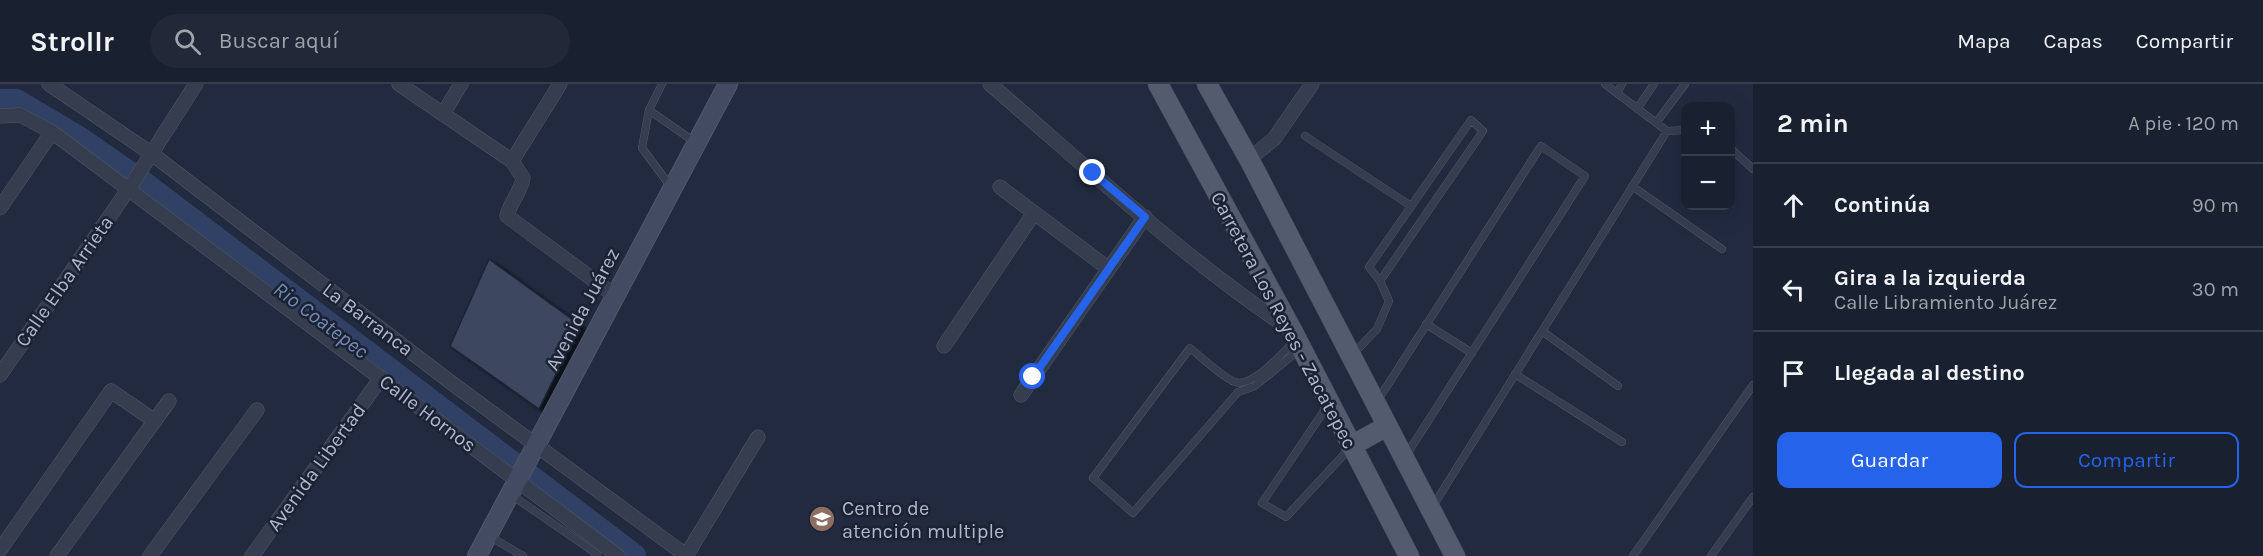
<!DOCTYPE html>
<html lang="es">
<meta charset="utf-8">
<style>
:root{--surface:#19202f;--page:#222837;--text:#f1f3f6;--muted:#9fa3aa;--line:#373e4b;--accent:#2563eb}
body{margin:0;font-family:Karla,sans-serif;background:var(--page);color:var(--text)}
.controls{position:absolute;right:18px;top:18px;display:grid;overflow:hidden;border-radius:12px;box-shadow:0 6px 24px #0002}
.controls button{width:54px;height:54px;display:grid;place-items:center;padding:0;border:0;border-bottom:2px solid var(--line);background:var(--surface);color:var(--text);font:30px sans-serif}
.stop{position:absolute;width:18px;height:18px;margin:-14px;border:4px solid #2563eb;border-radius:50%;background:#fff}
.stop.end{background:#2563eb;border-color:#fff;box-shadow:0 2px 6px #0008}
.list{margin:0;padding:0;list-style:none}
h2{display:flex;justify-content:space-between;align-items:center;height:78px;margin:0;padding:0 24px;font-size:26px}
h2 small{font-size:20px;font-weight:400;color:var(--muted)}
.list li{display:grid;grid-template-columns:39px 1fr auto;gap:18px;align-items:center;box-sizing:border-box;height:84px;padding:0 24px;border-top:2px solid var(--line)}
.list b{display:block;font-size:22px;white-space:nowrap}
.list p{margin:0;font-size:20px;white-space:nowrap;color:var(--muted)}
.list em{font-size:20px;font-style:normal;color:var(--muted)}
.actions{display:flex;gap:12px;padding:18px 24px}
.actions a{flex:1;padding:14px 0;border:2px solid var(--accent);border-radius:12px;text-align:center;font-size:21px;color:var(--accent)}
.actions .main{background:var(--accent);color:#fff}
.icon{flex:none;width:33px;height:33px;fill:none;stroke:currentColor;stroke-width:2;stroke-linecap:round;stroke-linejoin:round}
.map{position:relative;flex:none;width:1753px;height:472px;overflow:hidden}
header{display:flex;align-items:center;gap:36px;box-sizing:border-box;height:84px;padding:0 30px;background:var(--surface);border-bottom:2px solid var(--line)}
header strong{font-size:28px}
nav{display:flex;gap:33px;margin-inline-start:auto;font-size:21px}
.search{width:420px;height:54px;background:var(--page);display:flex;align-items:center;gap:15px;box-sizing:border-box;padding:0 21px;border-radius:33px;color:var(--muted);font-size:22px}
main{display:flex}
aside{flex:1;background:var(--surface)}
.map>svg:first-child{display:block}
</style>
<header>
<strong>Strollr</strong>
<div class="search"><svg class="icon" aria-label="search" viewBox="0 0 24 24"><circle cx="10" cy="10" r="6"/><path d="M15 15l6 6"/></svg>Buscar aquí</div>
<nav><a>Mapa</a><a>Capas</a><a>Compartir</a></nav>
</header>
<main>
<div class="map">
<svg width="1753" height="472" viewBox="0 0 1753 472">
<defs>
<filter id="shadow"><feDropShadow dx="6" dy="4" stdDeviation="1.5" flood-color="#0009"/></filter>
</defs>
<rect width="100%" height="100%" fill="#212a3f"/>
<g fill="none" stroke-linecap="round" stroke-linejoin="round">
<!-- river -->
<path stroke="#314166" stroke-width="26" d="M0 18H16L80 56 147 103 633 472"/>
</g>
<!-- building -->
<path fill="#3d465f" stroke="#1c2436" stroke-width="1.5" filter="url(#shadow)" d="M489 175 580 241 539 325 450 262Z"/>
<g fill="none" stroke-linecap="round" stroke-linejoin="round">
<!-- lane casing -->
<g stroke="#50586a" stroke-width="8">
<path id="lane" d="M662 0 649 26 696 59
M1617 9 1622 0
M1637 25 1654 0
M649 26 642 64 671 103
M1471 36 1483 47 1380 197 1369 183Z
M1656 39 1685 0
M1667 47 1686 46
M1305 52 1411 122
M1730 64 1753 85
M1632 102 1722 165
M1426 240 1472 269
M1542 247 1618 302
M1295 257C1282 269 1253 304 1235 298 1225 295 1200 272 1190 264L1093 394 1133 429 1238 308 1255 302 1299 266
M1353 270 1377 245 1389 217 1380 197
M1515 290 1622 358
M1378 316 1541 62 1585 92 1405 373
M1328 321 1262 419 1286 433 1350 364
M510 410 597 470 595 472
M1433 422 1667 47 1605 0
M489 452 523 472
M1633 472 1753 301
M1711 472 1753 413"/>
</g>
<!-- street casing -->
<g stroke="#50586a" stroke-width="15">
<path id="street" d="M49 0 152 70 453 300 687 472
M399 0 512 77 523 94C521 108 510 118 507 132L614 211
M990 0C1088 84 1183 174 1290 245
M443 30 461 0
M0 32 20 31 52 48 618 472
M1249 75 1274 55 1312 0
M512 77 560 0
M1000 103 1109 185
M0 124 52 48
M944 262 1034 129
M0 291 132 100 196 0
M1021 311 1145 133
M0 466 111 307 155 337
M57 472 169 317
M150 472 257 326
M252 472 381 294
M686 472 758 353"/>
</g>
<!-- secondary casing -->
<g stroke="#50586a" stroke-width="20">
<path id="secondary" d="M477 472 728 0"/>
</g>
<!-- primary casing -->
<g stroke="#3e4658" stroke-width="21">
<path id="primary" d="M1158 0 1292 246 1409 472
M1207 0 1249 75 1455 472
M1351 362 1387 342"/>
</g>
<!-- lane -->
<use href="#lane" stroke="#353d4f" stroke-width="7"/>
<!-- street -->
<use href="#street" stroke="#353d4f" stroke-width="14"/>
<!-- secondary -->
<use href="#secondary" stroke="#434b62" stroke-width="18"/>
<!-- primary -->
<use href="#primary" stroke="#535b6f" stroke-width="20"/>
</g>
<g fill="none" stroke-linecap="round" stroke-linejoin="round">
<!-- route -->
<path stroke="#2563eb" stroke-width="8" d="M1033 293 1145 133 1093 89"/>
</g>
<!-- icons -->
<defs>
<g id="school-disc" transform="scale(1.35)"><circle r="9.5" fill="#8d6e63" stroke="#1a2234"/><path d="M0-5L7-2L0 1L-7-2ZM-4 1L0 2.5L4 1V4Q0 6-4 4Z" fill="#fff"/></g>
</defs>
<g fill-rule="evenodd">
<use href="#school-disc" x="822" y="435"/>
</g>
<g text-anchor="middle" stroke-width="5" stroke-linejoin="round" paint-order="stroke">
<!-- street labels -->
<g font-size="20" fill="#b1b8ca" stroke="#1a2234">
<text transform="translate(64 197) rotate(-55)" y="7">Calle Elba Arrieta</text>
<text transform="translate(582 225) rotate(-62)" y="7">Avenida Juárez</text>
<text transform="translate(368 235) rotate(37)" y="7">La Barranca</text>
<text transform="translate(1284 236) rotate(62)" y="7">Carretera Los Reyes - Zacatepec</text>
<text transform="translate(428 329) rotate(37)" y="7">Calle Hornos</text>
<text transform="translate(316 383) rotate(-54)" y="7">Avenida Libertad</text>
</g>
<!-- poi labels -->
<g font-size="20" fill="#b1b8ca" stroke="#1a2234" text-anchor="start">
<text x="842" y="431">Centro de<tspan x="842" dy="23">atención multiple</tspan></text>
</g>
<!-- water labels -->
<g font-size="21" font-style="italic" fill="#7689b4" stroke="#1a2234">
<text transform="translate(321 236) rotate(37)" y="7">Rio Coatepec</text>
</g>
</g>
</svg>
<div class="controls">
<button>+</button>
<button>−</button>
</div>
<div class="stop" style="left:1033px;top:293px"></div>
<div class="stop end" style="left:1093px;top:89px"></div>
</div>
<aside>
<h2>2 min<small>A pie · 120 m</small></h2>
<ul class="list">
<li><svg class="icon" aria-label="ahead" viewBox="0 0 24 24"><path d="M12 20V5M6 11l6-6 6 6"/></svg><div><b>Continúa</b></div><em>90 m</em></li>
<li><svg class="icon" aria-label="left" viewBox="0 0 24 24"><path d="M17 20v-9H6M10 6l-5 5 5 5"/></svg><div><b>Gira a la izquierda</b><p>Calle Libramiento Juárez</p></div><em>30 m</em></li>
<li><svg class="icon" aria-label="arrive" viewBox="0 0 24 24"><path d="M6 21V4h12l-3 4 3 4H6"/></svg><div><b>Llegada al destino</b></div></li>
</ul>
<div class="actions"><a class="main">Guardar</a><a>Compartir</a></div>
</aside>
</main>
